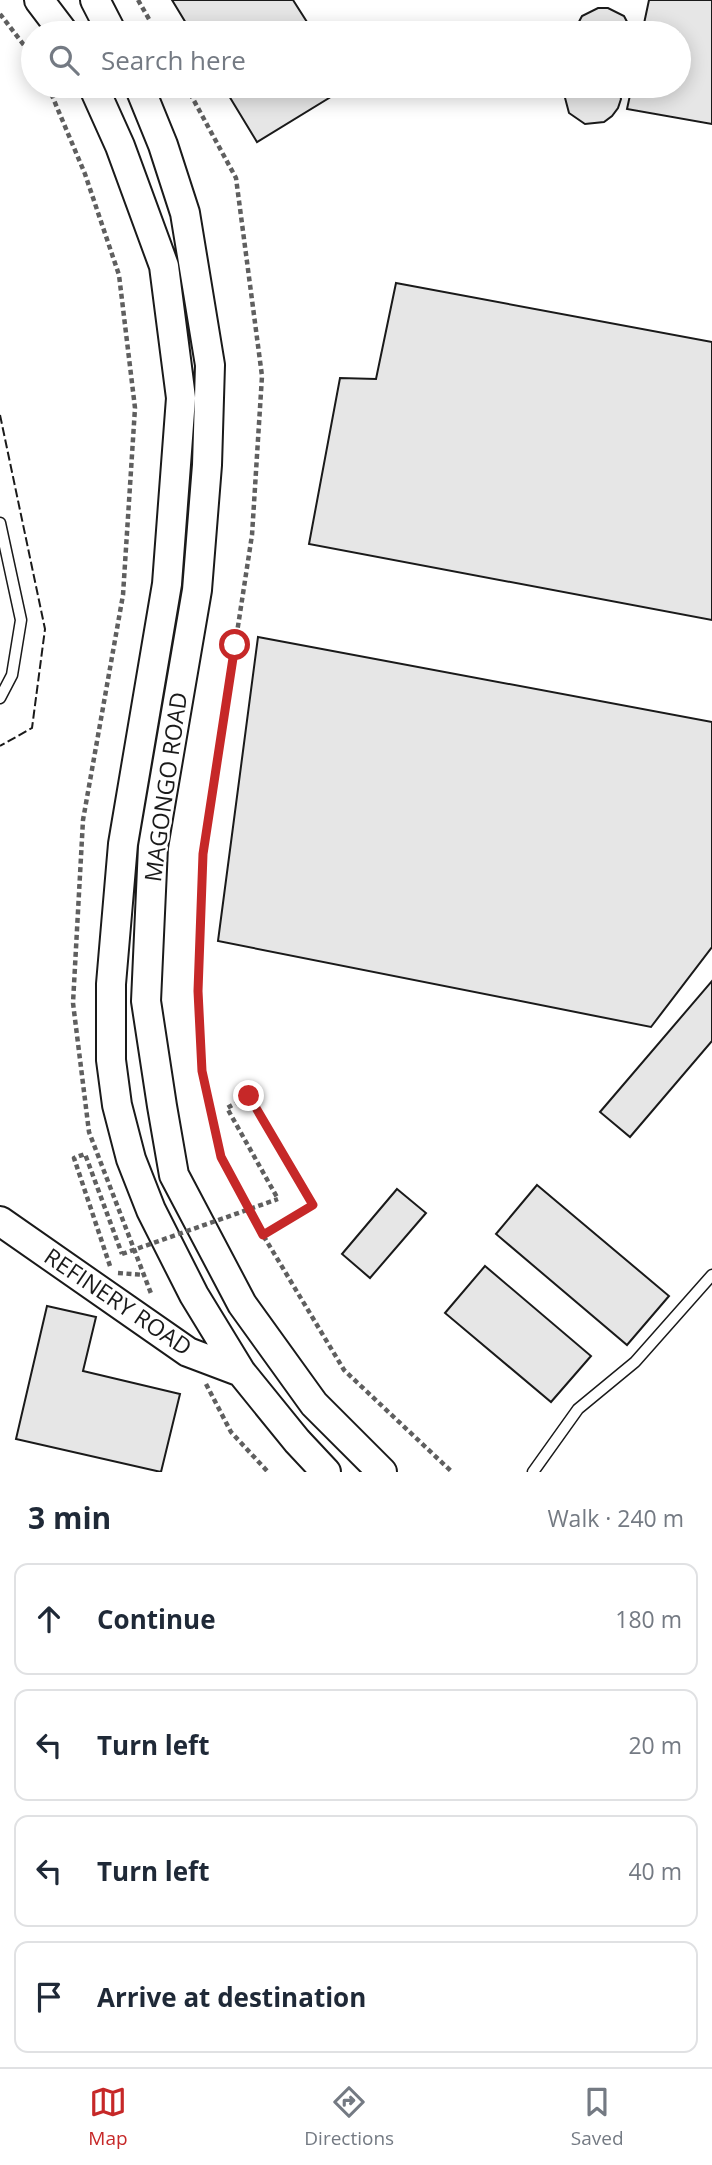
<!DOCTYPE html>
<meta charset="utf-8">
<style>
:root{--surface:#fff;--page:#f2f2f3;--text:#1f2937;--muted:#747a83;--line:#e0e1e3;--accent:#c62828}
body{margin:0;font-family:"Open Sans",sans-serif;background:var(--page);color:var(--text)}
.stop{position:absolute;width:21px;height:21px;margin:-16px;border:5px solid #c62828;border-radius:50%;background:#fff}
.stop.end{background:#c62828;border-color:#fff;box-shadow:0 2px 7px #0008}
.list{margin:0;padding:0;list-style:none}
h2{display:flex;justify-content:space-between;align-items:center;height:91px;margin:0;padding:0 28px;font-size:30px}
h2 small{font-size:23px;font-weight:400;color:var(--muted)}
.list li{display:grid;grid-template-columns:46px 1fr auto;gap:21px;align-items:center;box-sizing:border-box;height:112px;margin:0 14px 14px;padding:0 14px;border:2px solid var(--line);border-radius:14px}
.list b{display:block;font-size:26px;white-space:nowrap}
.list em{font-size:23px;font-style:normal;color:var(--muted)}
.icon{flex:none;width:38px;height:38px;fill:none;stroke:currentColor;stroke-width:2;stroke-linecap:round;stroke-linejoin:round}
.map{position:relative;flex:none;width:712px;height:1472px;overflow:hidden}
.search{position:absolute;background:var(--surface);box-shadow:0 4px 18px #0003;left:21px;right:21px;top:21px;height:77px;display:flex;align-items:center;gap:18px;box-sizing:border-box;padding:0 24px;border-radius:38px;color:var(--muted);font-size:26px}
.sheet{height:595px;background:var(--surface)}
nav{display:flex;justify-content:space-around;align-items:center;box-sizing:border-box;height:98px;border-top:2px solid var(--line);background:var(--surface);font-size:19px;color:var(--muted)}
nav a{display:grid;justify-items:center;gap:4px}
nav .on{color:var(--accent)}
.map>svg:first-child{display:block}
</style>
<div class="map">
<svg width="712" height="1472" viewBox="0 0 712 1472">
<rect width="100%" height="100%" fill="#fff"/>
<!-- building -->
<path fill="#e6e6e6" stroke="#1a1a1a" stroke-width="2" d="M172 0H293L314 33H192Z
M649 0H712V124L627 109 632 86H679V33H642Z
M598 8H608L624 16 633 33H573L582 16Z
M223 86H347V87L257 142Z
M566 86H618L621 99 618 108 612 116 604 122 585 124 569 113 564 94Z
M396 283 712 342V620L309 544 340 378 376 379Z
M258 637 712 722V947L651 1027 218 941Z
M712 981V1041L630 1137 600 1112Z
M537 1185 669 1296 627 1345 496 1234Z
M397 1189 426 1213 370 1278 342 1254Z
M485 1266 591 1356 551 1402 445 1313Z
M47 1306 96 1317 83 1371 180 1394 161 1472 16 1439Z"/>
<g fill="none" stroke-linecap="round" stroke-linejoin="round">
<!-- lane casing -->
<g stroke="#1a1a1a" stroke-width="13">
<path id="lane" d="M0 523 21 620 12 675 0 698
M533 1472 578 1409 635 1362 712 1275"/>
</g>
<!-- secondary casing -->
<g stroke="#1a1a1a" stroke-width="32">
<path id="secondary" d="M39 0 64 33
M95 0 112 33
M93 86 120 146 164 266 181 398 167 584 123 844 111 984V1060L117 1105 131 1159 151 1210 194 1295 241 1372 297 1441 326 1472
M139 86 163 145 185 213 210 365 207 465 197 590 153 847 146 1001 162 1106 174 1175 242 1304 314 1404 382 1472
M0 1221 188 1352 241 1372"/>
</g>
<!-- path -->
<path stroke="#5f5f5f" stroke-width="4.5" stroke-dasharray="5 3.5" stroke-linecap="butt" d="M138 0 157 33
M0 14 33 57
M48 86 85 174 119 275 135 408 123 595 83 820 73 1003 89 1132 152 1296
M186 86 236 178 262 376 252 535 203 854 198 991 202 1071 221 1157 263 1235 344 1370 452 1472
M263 1235 313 1205 249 1096 227 1108 278 1199
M110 1266 74 1158 85 1154 122 1254
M118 1273 145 1275
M206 1384 231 1432 268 1472"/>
<!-- lane -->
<use href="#lane" stroke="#fff" stroke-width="10"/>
<!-- secondary -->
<use href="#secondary" stroke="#fff" stroke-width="28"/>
<!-- path-bridge -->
<path stroke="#5f5f5f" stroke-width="4.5" stroke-dasharray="5 3.5" stroke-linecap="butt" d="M122 1254 278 1199"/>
<!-- fence -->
<path stroke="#1a1a1a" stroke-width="2" stroke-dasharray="9 3.5" stroke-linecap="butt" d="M0 415 45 629 32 728 0 746"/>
</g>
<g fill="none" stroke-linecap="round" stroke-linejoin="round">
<!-- route -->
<path stroke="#c62828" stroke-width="9" d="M235 645 203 854 198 991 202 1071 221 1157 263 1235 313 1205 249 1096"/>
</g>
<g text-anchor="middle" stroke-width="5" stroke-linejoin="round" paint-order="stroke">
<!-- street labels -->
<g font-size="23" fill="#1a1a1a" stroke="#fff">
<text transform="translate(166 787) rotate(-82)" y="8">MAGONGO ROAD</text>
<text transform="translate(118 1302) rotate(34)" y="8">REFINERY ROAD</text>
</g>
</g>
</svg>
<div class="stop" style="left:235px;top:645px"></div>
<div class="stop end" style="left:249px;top:1096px"></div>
<div class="search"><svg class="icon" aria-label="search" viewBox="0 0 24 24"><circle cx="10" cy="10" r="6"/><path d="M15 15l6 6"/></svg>Search here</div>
</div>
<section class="sheet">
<h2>3 min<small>Walk · 240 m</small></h2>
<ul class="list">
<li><svg class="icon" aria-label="ahead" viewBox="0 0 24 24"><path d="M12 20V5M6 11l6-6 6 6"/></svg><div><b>Continue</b></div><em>180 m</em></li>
<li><svg class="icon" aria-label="left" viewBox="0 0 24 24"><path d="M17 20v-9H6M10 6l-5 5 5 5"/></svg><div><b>Turn left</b></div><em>20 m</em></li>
<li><svg class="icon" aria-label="left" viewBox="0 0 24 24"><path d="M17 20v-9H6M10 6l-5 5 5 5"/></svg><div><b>Turn left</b></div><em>40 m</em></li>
<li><svg class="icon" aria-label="arrive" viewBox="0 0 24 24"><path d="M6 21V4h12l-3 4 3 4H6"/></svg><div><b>Arrive at destination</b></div></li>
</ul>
</section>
<nav>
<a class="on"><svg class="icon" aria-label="map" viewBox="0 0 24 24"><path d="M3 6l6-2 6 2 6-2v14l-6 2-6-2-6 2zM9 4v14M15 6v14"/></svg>Map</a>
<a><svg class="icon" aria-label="directions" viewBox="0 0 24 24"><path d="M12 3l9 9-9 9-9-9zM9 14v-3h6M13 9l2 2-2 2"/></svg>Directions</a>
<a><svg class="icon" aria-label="saved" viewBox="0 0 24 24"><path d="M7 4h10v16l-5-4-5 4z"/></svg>Saved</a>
</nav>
